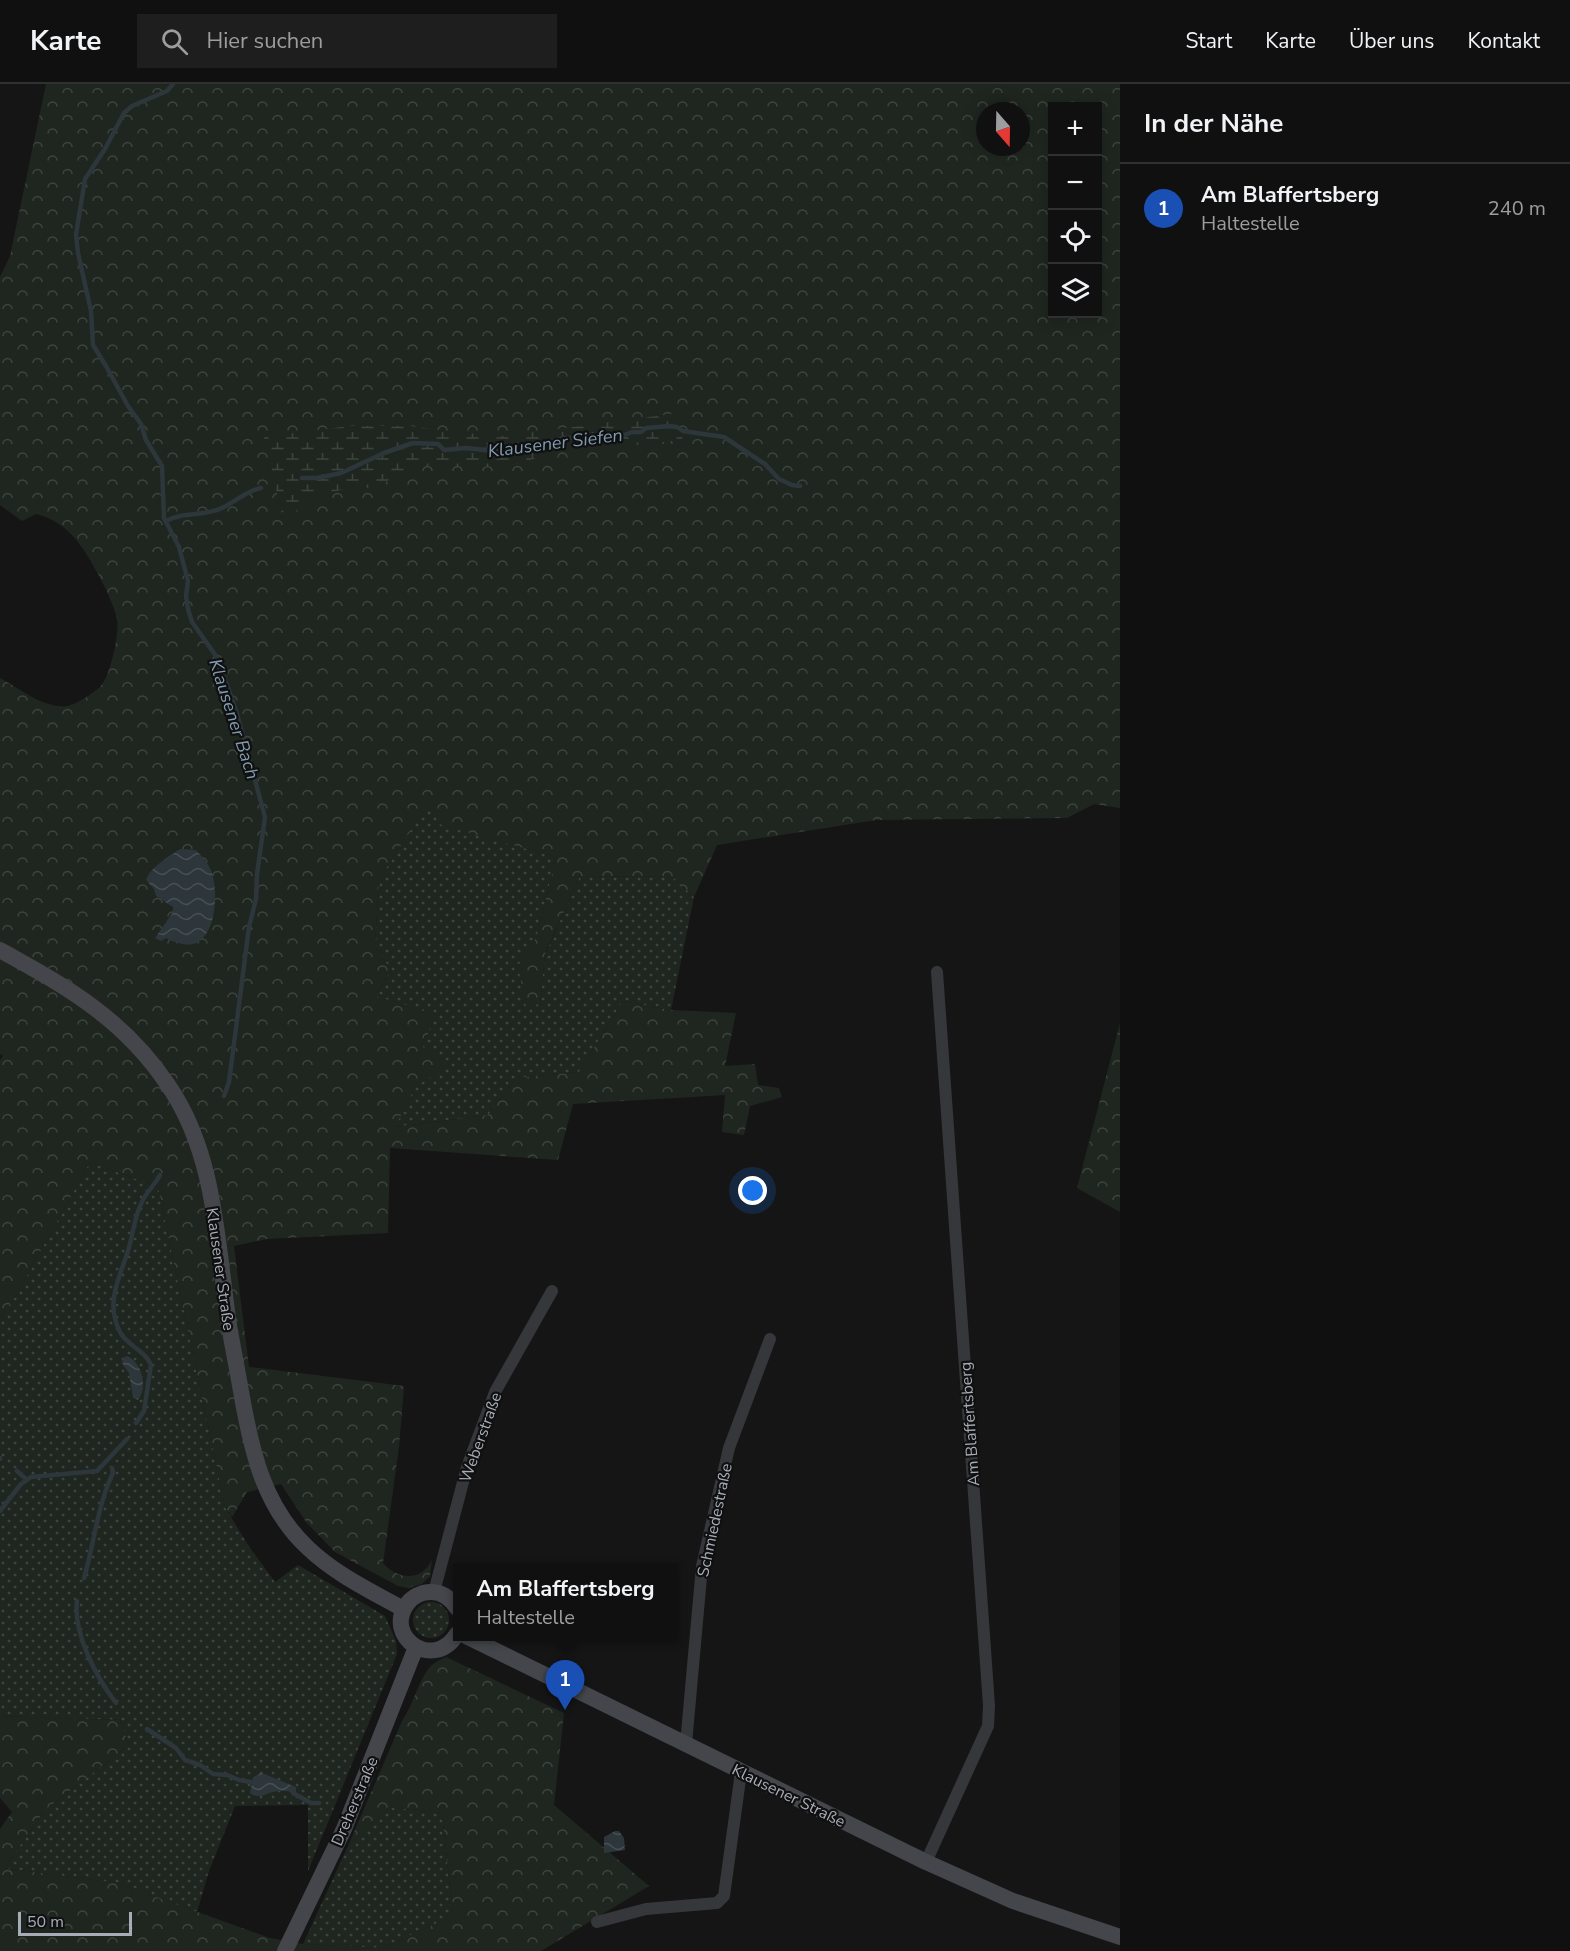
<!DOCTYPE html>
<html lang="de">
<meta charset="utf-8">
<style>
:root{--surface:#101010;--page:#1e1e1e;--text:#f1f3f6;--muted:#9c9d9f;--line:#303030;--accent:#e8a53b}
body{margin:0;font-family:"Nunito Sans",sans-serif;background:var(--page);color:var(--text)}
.controls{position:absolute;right:18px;top:18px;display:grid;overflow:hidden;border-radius:0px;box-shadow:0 3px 15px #0003}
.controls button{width:54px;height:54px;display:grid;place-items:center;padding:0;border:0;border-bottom:2px solid var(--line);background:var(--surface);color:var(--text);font:30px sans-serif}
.compass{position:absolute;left:976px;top:18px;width:54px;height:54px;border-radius:50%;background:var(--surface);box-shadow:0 3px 15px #0003;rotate:160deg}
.scale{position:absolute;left:18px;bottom:15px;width:114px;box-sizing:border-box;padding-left:6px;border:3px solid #a7acb6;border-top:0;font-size:16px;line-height:21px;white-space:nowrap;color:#a7acb6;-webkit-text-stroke:4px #101011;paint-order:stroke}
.you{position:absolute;left:753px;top:1107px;width:21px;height:21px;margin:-15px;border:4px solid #fff;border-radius:50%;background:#1a73e8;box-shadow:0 0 0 9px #1a73e833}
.badge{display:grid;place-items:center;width:39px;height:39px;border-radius:50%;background:var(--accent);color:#fff;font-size:20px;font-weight:700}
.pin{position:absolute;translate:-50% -50px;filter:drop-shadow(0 2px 3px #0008)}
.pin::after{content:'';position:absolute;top:32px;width:21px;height:18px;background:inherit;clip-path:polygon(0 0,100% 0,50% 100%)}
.popup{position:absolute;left:453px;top:1479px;width:225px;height:78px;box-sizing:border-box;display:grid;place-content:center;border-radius:0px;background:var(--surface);filter:drop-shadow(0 2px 4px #0005);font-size:20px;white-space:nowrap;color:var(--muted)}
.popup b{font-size:22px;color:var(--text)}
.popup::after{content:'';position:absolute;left:50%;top:100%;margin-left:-12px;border:12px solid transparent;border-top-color:var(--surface)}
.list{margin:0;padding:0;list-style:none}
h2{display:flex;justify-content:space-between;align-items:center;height:78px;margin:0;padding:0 24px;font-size:26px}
h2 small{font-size:20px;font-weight:400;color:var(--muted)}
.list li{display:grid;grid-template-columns:39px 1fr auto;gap:18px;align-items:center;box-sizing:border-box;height:90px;padding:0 24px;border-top:2px solid var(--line)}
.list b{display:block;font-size:22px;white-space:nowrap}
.list p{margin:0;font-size:20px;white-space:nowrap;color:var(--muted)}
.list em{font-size:20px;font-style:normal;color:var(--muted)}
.icon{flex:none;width:33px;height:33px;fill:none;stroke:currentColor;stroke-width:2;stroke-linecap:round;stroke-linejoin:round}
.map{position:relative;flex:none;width:1120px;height:1867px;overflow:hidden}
header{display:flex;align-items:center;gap:36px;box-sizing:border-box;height:84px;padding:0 30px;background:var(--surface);border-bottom:2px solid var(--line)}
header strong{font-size:28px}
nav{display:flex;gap:33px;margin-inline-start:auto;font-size:21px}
.search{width:420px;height:54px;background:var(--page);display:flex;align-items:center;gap:15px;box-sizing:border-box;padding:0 21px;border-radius:0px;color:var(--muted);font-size:22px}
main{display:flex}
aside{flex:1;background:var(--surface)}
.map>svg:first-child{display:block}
</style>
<header>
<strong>Karte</strong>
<div class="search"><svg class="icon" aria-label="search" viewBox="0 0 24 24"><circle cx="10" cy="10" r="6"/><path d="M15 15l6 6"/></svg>Hier suchen</div>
<nav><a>Start</a><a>Karte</a><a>Über uns</a><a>Kontakt</a></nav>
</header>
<main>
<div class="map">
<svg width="1120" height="1867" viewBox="0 0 1120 1867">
<defs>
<pattern id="green-dots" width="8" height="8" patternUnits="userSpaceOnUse" patternTransform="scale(1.5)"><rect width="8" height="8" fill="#1f261f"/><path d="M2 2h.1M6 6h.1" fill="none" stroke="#3d433d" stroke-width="1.8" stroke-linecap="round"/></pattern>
<pattern id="forest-crowns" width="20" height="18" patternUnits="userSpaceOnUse" patternTransform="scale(1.5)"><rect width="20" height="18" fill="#1f261f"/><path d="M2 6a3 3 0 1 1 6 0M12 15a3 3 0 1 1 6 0" fill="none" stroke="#3d433d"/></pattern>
<pattern id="wetland-marsh" width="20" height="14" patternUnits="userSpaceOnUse" patternTransform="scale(1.5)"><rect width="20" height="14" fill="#1f261f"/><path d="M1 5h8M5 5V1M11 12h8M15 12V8" fill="none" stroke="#3d433d"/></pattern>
<pattern id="water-waves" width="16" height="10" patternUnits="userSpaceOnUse" patternTransform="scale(1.5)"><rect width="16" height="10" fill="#2d363b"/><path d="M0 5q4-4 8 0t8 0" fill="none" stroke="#495055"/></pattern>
</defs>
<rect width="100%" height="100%" fill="#151516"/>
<!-- green -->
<path fill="url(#green-dots)" d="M428 719 442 741 556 773 537 852 518 882 540 920 545 871 580 792 673 793 694 813 671 926 623 917 579 988 516 994 488 1031 394 1043 416 1002 423 963 375 912 391 886 375 863 379 795Z
M90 1078 158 1103 225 1423 248 1461 275 1498 298 1481 385 1532 396 1557 397 1570 308 1787V1721L235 1722 209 1787 197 1828 117 1799 4 1784 45 1726 129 1661 120 1636 0 1632V1234L15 1213Z
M413 1536a18 18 0 1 1 36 0a18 18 0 1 1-36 0Z
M389 1723 442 1730 453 1832 382 1864 303 1860 347 1764Z"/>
<!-- forest -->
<path fill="url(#forest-crowns)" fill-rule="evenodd" d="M46 0H1120V724L1094 720 1067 734 876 736 717 761 694 813 673 793 580 792 545 870 540 920 526 923 518 882 537 852 556 773 441 741 428 720 379 795 375 863 391 886 375 912 436 929 423 963 452 980 416 1002 395 1043 488 1031 516 994 579 988 623 917 671 926 736 929 725 982 755 980 758 1001 779 1004 782 1013 750 1022 744 1051 722 1048 725 1011 573 1020 558 1076 390 1064 388 1149 267 1155 234 1162 249 1283 404 1302 399 1363 383 1479C397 1496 423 1498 432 1475L430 1492 422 1500 408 1504 398 1502 335 1468 306 1438 281 1400 247 1408 232 1433 225 1423 158 1103 90 1078 15 1213 0 1234V976L3 972 0 970V594C17 603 38 620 58 622 70 624 78 618 88 612 91 609 96 607 99 604 110 595 120 549 117 534 113 520 106 505 99 492 84 464 69 438 36 430L22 437 0 421V193L10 172ZM1052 22H1098V230H1052ZM985 27H1021V63H985Z
M1120 939V1128L1077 1104Z
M446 1573 564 1629 554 1721 649 1802 541 1867H0V1745L12 1728 0 1714V1632L120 1636 129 1661 45 1726 4 1784 117 1799 270 1854 303 1860 382 1864 453 1832 442 1730 389 1723 347 1764 402 1637C413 1621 418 1598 429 1584 434 1578 440 1576 446 1573Z"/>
<!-- wetland -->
<path fill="url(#wetland-marsh)" d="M672 330 684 358 672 357 636 361 611 359 574 363 516 380 480 383 431 381 411 385 382 400 363 405 341 406 322 410 283 435 264 353 350 342H411L452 348 504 352Z"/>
<!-- water -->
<path fill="url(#water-waves)" d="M180 765 196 766C202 773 209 780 212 789 218 808 217 853 193 860 184 862 174 858 166 854L161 857 155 854 173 828V823L156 812 154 805 146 796C151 782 169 773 180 765Z
M127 1272C142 1278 148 1303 138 1316L133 1313 129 1289 122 1279 123 1274Z
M262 1689 291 1701 296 1703V1708C291 1708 285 1706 280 1707 268 1707 260 1717 250 1709L253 1693Z
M615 1747H619L624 1754 625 1766 604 1769V1753Z"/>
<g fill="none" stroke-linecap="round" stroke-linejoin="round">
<!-- stream -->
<path stroke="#2d363b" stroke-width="4.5" d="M173 0 167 7 132 22 124 29 105 65 85 95 76 151 78 169 91 227 93 261 106 282 128 322 141 340 146 356 162 382 164 434 179 463 188 497 186 512 188 525 192 538 216 572 227 601 237 630 265 733 257 790 256 815 249 843 229 998 224 1012
M302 394H317L341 389 384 369 413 359 438 360 444 366 466 364 502 368 565 354 622 352 632 348H641L646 344 669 342 677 343 683 347 724 353 765 380 779 395 792 401 800 402
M166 437C184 427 204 433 222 424 235 418 246 407 261 404
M136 1339 144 1327 151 1281C145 1266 127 1262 120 1248 105 1219 119 1195 128 1167 133 1151 134 1133 142 1118 146 1108 155 1101 160 1091
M0 1374V1375
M17 1387 27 1396
M0 1427 21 1400 31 1393 97 1387 127 1355
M84 1494C94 1460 98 1419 113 1389L112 1384
M77 1517C73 1549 96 1593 116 1619
M147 1645 176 1664 185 1676 200 1681 213 1690 227 1691 239 1696 251 1698
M293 1709 311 1719H319"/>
<!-- street -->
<path stroke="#36373b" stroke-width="12" d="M434 1508 467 1383 495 1308 552 1207
M686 1660 702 1482 729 1364 770 1255
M926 1778 988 1642 989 1622 937 888
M597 1838 646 1825 717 1819 724 1812 741 1688"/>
<!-- secondary -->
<path stroke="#44464b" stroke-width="16" d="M0 866C67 903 124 935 168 1001 216 1070 217 1161 229 1241 233 1265 238 1289 242 1313 252 1369 264 1423 308 1464 335 1490 371 1507 403 1525
M457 1524C451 1515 442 1508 431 1508 421 1508 412 1513 407 1520 383 1553 434 1588 457 1550
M466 1552 926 1778 1013 1817 1120 1853
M285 1867 344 1745 416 1563"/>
</g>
<g text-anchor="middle" stroke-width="4.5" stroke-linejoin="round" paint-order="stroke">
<!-- street labels -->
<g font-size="16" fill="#a7acb6" stroke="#101011">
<text transform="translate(221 1185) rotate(82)" y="6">Klausener Straße</text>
<text transform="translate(969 1340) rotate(-94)" y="6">Am Blaffertsberg</text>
<text transform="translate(480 1353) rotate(-70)" y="6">Weberstraße</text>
<text transform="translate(714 1436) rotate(-78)" y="6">Schmiedestraße</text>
<text transform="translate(789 1711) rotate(26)" y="6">Klausener Straße</text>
<text transform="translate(354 1717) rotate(-67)" y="6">Dreherstraße</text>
</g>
<!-- water labels -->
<g font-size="18" font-style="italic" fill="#809baf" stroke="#101011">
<text transform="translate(555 359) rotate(-7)" y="6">Klausener Siefen</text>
<text transform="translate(234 635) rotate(72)" y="6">Klausener Bach</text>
</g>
</g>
</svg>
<div class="controls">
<button>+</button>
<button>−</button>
<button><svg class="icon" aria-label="locate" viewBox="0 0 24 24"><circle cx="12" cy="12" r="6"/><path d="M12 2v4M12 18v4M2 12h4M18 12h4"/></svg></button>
<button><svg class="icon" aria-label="layers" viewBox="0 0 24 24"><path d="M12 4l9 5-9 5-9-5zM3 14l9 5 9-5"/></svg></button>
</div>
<svg class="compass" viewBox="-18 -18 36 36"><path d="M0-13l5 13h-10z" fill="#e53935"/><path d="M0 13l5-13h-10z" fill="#9c9d9f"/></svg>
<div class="scale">50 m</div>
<div class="you"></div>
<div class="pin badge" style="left:565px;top:1626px;background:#1a4fb4">1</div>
<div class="popup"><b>Am Blaffertsberg</b>Haltestelle</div>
</div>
<aside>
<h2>In der Nähe<small></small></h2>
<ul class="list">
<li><span class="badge" style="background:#1a4fb4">1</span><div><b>Am Blaffertsberg</b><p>Haltestelle</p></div><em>240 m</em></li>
</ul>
</aside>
</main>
